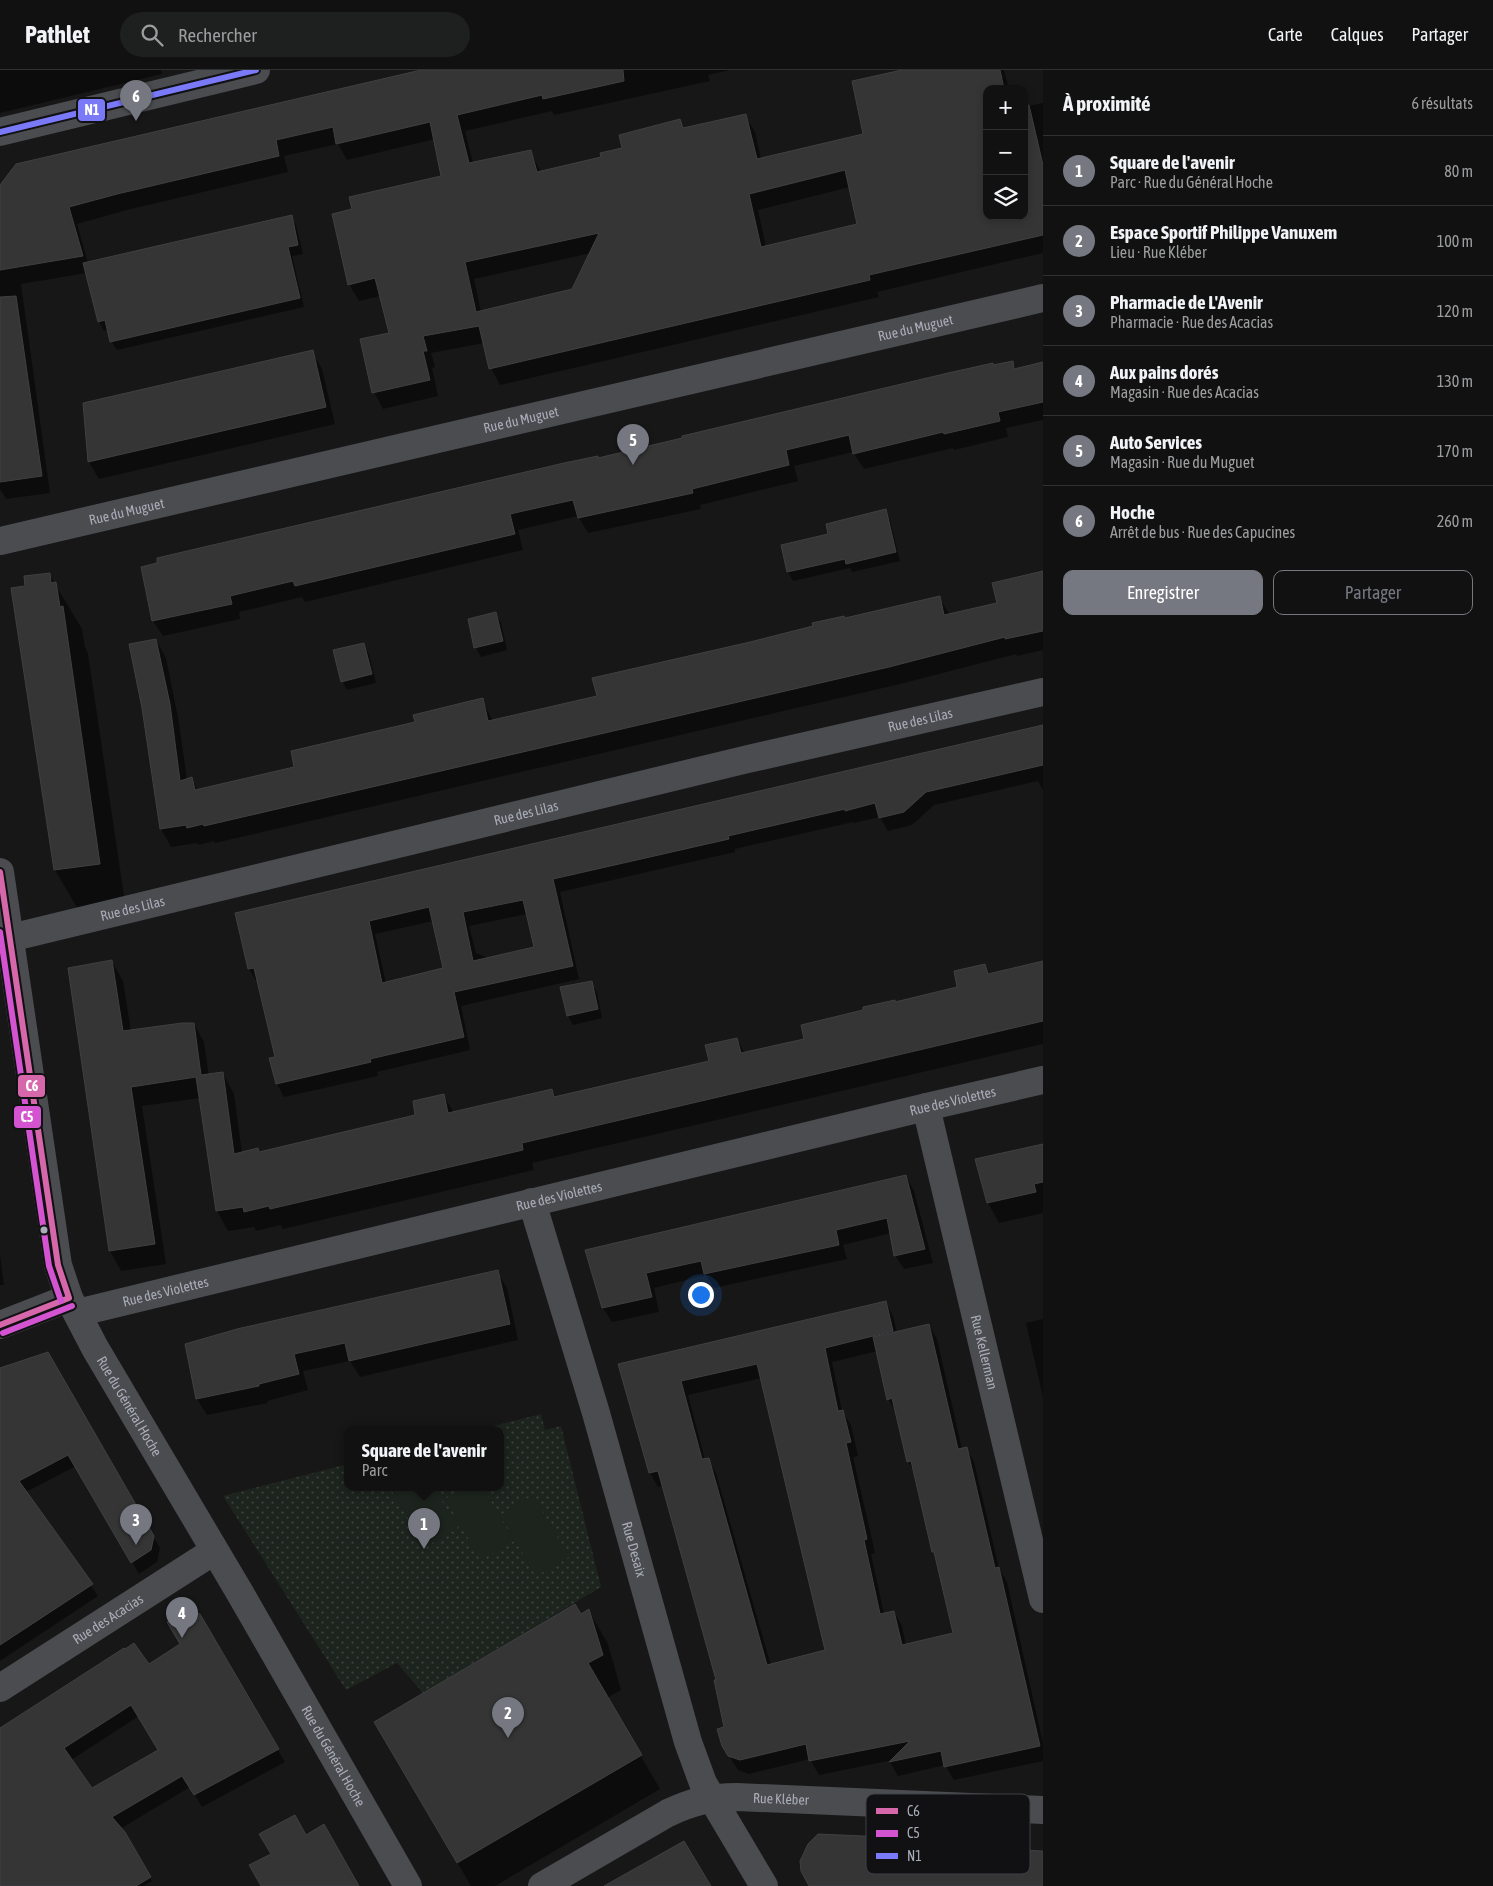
<!DOCTYPE html>
<html lang="fr">
<meta charset="utf-8">
<style>
:root{--surface:#111;--page:#1e1f1f;--text:#f1f3f6;--muted:#9c9d9f;--line:#303131;--accent:#757880}
body{margin:0;font-family:"Asap Condensed",sans-serif;background:var(--page);color:var(--text)}
.controls{position:absolute;right:15px;top:15px;display:grid;overflow:hidden;border-radius:10px;box-shadow:0 2px 8px #0003}
.controls button{width:45px;height:45px;display:grid;place-items:center;padding:0;border:0;border-bottom:1px solid var(--line);background:var(--surface);color:var(--text);font:25px sans-serif}
.you{position:absolute;left:700px;top:1224px;width:18px;height:18px;margin:-12px;border:4px solid #fff;border-radius:50%;background:#1a73e8;box-shadow:0 0 0 8px #1a73e833}
.badge{display:grid;place-items:center;width:32px;height:32px;border-radius:50%;background:var(--accent);color:#fff;font-size:16px;font-weight:700}
.pin{position:absolute;translate:-50% -41px;filter:drop-shadow(0 1px 2px #0008)}
.pin::after{content:'';position:absolute;top:26px;width:18px;height:15px;background:inherit;clip-path:polygon(0 0,100% 0,50% 100%)}
.popup{position:absolute;left:344px;top:1356px;width:160px;height:65px;box-sizing:border-box;display:grid;place-content:center;border-radius:10px;background:var(--surface);filter:drop-shadow(0 1px 4px #0005);font-size:16px;white-space:nowrap;color:var(--muted)}
.popup b{font-size:19px;color:var(--text)}
.popup::after{content:'';position:absolute;left:50%;top:100%;margin-left:-10px;border:10px solid transparent;border-top-color:var(--surface)}
.list{margin:0;padding:0;list-style:none}
h2{display:flex;justify-content:space-between;align-items:center;height:65px;margin:0;padding:0 20px;font-size:21px}
h2 small{font-size:16px;font-weight:400;color:var(--muted)}
.list li{display:grid;grid-template-columns:32px 1fr auto;gap:15px;align-items:center;box-sizing:border-box;height:70px;padding:0 20px;border-top:1px solid var(--line)}
.list b{display:block;font-size:19px;white-space:nowrap}
.list p{margin:0;font-size:16px;white-space:nowrap;color:var(--muted)}
.list em{font-size:16px;font-style:normal;color:var(--muted)}
.actions{display:flex;gap:10px;padding:15px 20px}
.actions a{flex:1;padding:11px 0;border:1px solid var(--accent);border-radius:10px;text-align:center;font-size:18px;color:var(--accent)}
.actions .main{background:var(--accent);color:#fff}
.icon{flex:none;width:28px;height:28px;fill:none;stroke:currentColor;stroke-width:2;stroke-linecap:round;stroke-linejoin:round}
.map{position:relative;flex:none;width:1043px;height:1816px;overflow:hidden}
header{display:flex;align-items:center;gap:30px;box-sizing:border-box;height:70px;padding:0 25px;background:var(--surface);border-bottom:1px solid var(--line)}
header strong{font-size:24px}
nav{display:flex;gap:28px;margin-inline-start:auto;font-size:18px}
.search{width:350px;height:45px;background:var(--page);display:flex;align-items:center;gap:12px;box-sizing:border-box;padding:0 18px;border-radius:28px;color:var(--muted);font-size:19px}
main{display:flex}
aside{flex:1;background:var(--surface)}
.map>svg:first-child{display:block}
</style>
<header>
<strong>Pathlet</strong>
<div class="search"><svg class="icon" aria-label="search" viewBox="0 0 24 24"><circle cx="10" cy="10" r="6"/><path d="M15 15l6 6"/></svg>Rechercher</div>
<nav><a>Carte</a><a>Calques</a><a>Partager</a></nav>
</header>
<main>
<div class="map">
<svg width="1043" height="1816" viewBox="0 0 1043 1816">
<defs>
<pattern id="park-dots" width="8" height="8" patternUnits="userSpaceOnUse" patternTransform="scale(1.25)"><rect width="8" height="8" fill="#1d241e"/><path d="M2 2h.1M6 6h.1" fill="none" stroke="#3b413d" stroke-width="1.8" stroke-linecap="round"/></pattern>
</defs>
<rect width="100%" height="100%" fill="#171717"/>
<!-- park -->
<path fill="url(#park-dots)" d="M541 1344 545 1360 561 1356 601 1517 423 1623 397 1593 346 1620 223 1426 348 1394V1418H500V1360H478Z"/>
<!-- pitch -->
<path fill="#1d241e" d="M390 1418H434L458 1458 425 1477Z
M465 1418H483L514 1471 481 1490 445 1429Z
M533 1425 569 1487 536 1506 500 1445Z"/>
<!-- shadow -->
<path fill="#0007" fill-rule="evenodd" d="M0 0H161L162 4 0 43Z
M426 0H730L708 5 710 11 554 45 552 41 465 61 473 93 530 81 541 102 602 88 680 51 685 59 745 45 755 62 761 89 864 65 906 0H1004L1009 19H987V146H1024V37L1043 33V183L877 222 879 227 500 315 491 298 484 273 431 283 435 297 432 298 438 326 383 339 374 322 390 264 380 226 359 231 349 214 353 140 443 107 435 69 347 90 338 74 284 86 288 102 127 140 77 154 88 193 291 146 296 155 303 184 292 186 304 237 117 280 111 271 109 259 104 261 99 252 87 203 21 214 50 423 6 429 0 419V117ZM850 117 859 155 766 177 758 140ZM591 183 573 220 481 242 474 209Z
M312 282 322 299 335 354 99 409 89 392Z
M1012 292 1016 300 1043 293V350L1006 358 1008 367 954 380 953 378 864 399 853 382 794 396 798 411 700 435 701 439 588 463 578 446 518 460 523 480 305 532 302 527 239 542 240 549 163 566 153 551 598 390Z
M885 441 890 450 900 491 852 502 850 498 793 511 788 502 782 476 830 465Z
M49 504 82 559 85 577 88 584 126 839 82 846 55 800 13 519 26 517Z
M1036 504 1043 516V580L1017 586 1016 584 900 614 215 773 214 771 198 775 197 773 171 777 161 759 144 638 156 570 166 588 179 653 187 710 192 709 198 721 296 698 482 630 493 651 598 627 751 573 939 527 950 545 998 534Z
M496 544 501 553 507 580 481 587 476 578 470 550Z
M364 575 369 584 376 613 347 620 342 611Z
M1043 657V720L1038 711 934 735 912 755 888 761 880 747 854 753 853 752 735 779V782L560 822 579 909 461 936 470 980 377 1002 378 1006 284 1027 277 1014 271 989 276 988 259 912H257L249 899 236 844ZM527 844 536 878 491 889 476 883 469 856ZM433 851 445 899 386 913 375 864Z
M112 892 123 911 131 961 193 952 204 972 209 1006 223 1004 234 1024 242 1083H259L417 1046 444 1026 454 1043 552 1020 556 1028 710 992 737 969 745 984 805 970 895 933 959 918 985 895 990 905 1043 893V974L532 1093 534 1100 283 1159 281 1155 256 1161 254 1157 228 1161 217 1141 200 1028 142 1036 166 1194 121 1201 110 1181Z
M591 913 597 922 602 948 573 955 568 946 562 918Z
M1043 1075V1143L999 1153 988 1133 976 1090Z
M906 1106 914 1121 933 1193 904 1199 895 1185 891 1163 843 1175 847 1189 714 1218 706 1205 654 1218 659 1242 612 1252 603 1238 586 1181Z
M0 1185 4 1215H0Z
M497 1202 507 1218 518 1270 360 1307 350 1291 303 1301 308 1320 267 1331 268 1333 207 1345 197 1329 186 1275Z
M885 1232 893 1246 897 1263 929 1255 937 1269 962 1379 966 1378 974 1392 999 1498 1007 1512 1043 1673V1691L954 1710 945 1695 898 1706 890 1692 893 1690 819 1705 810 1689 749 1704 738 1700 723 1676 726 1658 718 1611 663 1416 658 1417 650 1403 620 1295ZM878 1281 888 1329 897 1343 908 1391 915 1403 933 1482 937 1489 954 1563 906 1576 902 1556 894 1542 884 1544 871 1484 875 1483 853 1387 858 1386 851 1355 842 1341 832 1292ZM762 1308 827 1580 771 1596 716 1403 708 1389 705 1390 688 1325Z
M1043 1249V1327L1026 1253Z
M47 1284 160 1478 157 1492 139 1504 76 1396 26 1422 98 1526 0 1591V1299Z
M589 1541 608 1574 621 1620 607 1628 660 1719 495 1816H471L376 1652Z
M199 1545 285 1692 202 1737 190 1717 120 1759 152 1811 144 1816H0V1659L149 1596 182 1574ZM139 1646 159 1681 91 1719 71 1690Z
M651 1789 652 1790 710 1816H604Z"/>
<!-- building -->
<path fill="#353536" stroke="#3f4043" fill-rule="evenodd" d="M421 0H623L624 11 543 29 542 25 457 45 469 93 531 80 537 102 601 87 600 83 622 78 619 65 680 49 683 58 746 44 757 89 863 64 852 11 902 0H1000L1004 19H987V146H1024V36L1029 35 1043 95V165L869 205 870 210 489 299 479 256 423 266 427 281H423L430 310 372 323 360 269 389 263 375 208 348 215 332 144 352 139 349 127 441 106 430 52 336 74 333 57 276 70 279 86 117 124 69 137 83 186 0 200V115L16 94ZM845 100 857 154 761 177 749 124ZM599 163 572 219 476 242 465 192Z
M292 145 298 175 288 177 300 228 110 272 105 250 98 252 83 193Z
M16 226 42 406 0 412V227Z
M313 280 326 337 88 392 83 333Z
M1013 291 1014 299 1043 292V332L998 342 1000 351 944 364 943 362 853 384 849 365 786 380 789 395 692 419 693 423 578 448 573 430 541 437 510 444 515 464 295 516 293 511 230 526 232 534 152 551 141 497 157 493V488L564 393 598 386V388L682 368V366L948 303 993 293V295Z
M886 439 896 482 846 494 845 489 787 502 781 475 828 464 826 454Z
M1043 501V561L1005 569V567L889 597 204 756 203 754 187 758 186 755 160 759 142 638 129 574 156 569 170 634 180 711 192 707 195 720 294 697 291 681 415 652 413 645 466 632 483 628 488 651 597 626 592 608 750 572 813 556 812 553 844 546 845 548 940 526 944 545 997 533 992 513Z
M50 503 51 513 56 512 60 537 63 536 100 794 54 800 11 518 25 516 24 506Z
M496 542 503 571 474 578 468 549Z
M364 573 372 604 341 612 333 580Z
M1043 655V695L926 722 904 742 879 748 875 733 845 741V739L728 766 729 769 553 809 573 896 454 922 464 967 370 989 371 992 276 1014 269 988 275 987 254 898 248 899 235 843ZM523 830 534 877 473 891 463 842ZM429 837 443 898 382 913 369 851Z
M112 890 123 961 182 953H194L201 1005 223 1002 234 1084 258 1078 259 1082 415 1045 413 1031 444 1024 448 1043 552 1019 554 1027 709 991 705 975 737 968 741 983 804 969 801 955 863 940V937L895 930V932L957 917 954 901 985 894 988 904 1043 891V951L522 1073 523 1080 270 1139 269 1136 244 1142 243 1137 216 1141 196 1007 131 1017 155 1174 109 1181 68 898Z
M592 911 598 939 567 946 560 917Z
M1043 1074V1112L1034 1114 1036 1122 987 1133 975 1089Z
M906 1105 925 1179 894 1186 887 1148 836 1160 839 1175 704 1204 701 1191 646 1203 652 1227 602 1238 585 1180Z
M498 1200 510 1254 349 1291 345 1273 294 1284 299 1304 259 1314V1316L196 1329 185 1274 237 1259Z
M886 1231 893 1261 825 1278 838 1341 843 1340 851 1372 846 1373 867 1469 864 1470 880 1544 894 1541 902 1575 953 1563 934 1482H932L911 1391 907 1392 892 1328 887 1330 873 1267 929 1254 958 1379 967 1377 995 1498 999 1497 1040 1676 944 1697 941 1681 889 1692 910 1671 809 1691 806 1674 740 1690 728 1686 722 1676 717 1659 724 1657 714 1610H716L658 1401 649 1403 618 1294ZM757 1294 825 1580 767 1595 709 1388 702 1389 681 1311Z
M48 1282 154 1466 151 1480 131 1493 68 1385 19 1411 93 1514 0 1575V1298Z
M575 1534 581 1544 589 1539 603 1585 588 1593 642 1685 457 1793 374 1652Z
M186 1540 200 1544 279 1679 194 1725 182 1706 112 1747 125 1762 151 1807 136 1816H0V1658L124 1578 125 1579 134 1573 149 1594 180 1574 167 1552ZM131 1635 158 1680 92 1718 64 1678Z
M295 1745 306 1765 324 1754 359 1816H261L249 1795 271 1784 259 1764Z
M818 1764 1021 1773V1780L1043 1781V1816H809L801 1801 800 1791 808 1774Z
M684 1771 711 1816H604Z"/>
<g fill="none" stroke-linecap="round" stroke-linejoin="round">
<!-- minor -->
<g stroke="#4b4c50" stroke-width="28">
<path d="M0 62 256 0"/>
<path id="s1" d="M0 471 1043 228"/>
<path id="s2" d="M0 802 58 1195 69 1228 95 1278 240 1523 408 1816"/>
<path id="s3" d="M10 868 748 689 1043 622"/>
<path id="s4" d="M926 1037 1043 1529"/>
<path id="s5" d="M532 1132 596 1343 688 1672 703 1713 764 1816"/>
<path id="s6" d="M77 1243 926 1037 1043 1010"/>
<path d="M0 1255 69 1228"/>
<path id="s7" d="M0 1618 214 1481"/>
<path id="s8" d="M542 1816 668 1743C691 1732 711 1727 737 1727L1043 1740"/>
</g>
<!-- bus-1 casing -->
<g stroke="#111113" stroke-width="10">
<path id="bus-1" d="M0 802 58 1195 69 1228
M0 1255 69 1228"/>
</g>
<!-- bus-2 casing -->
<g stroke="#111113" stroke-width="10">
<path id="bus-2" d="M0 862 49 1196 61 1231
M3 1263 72 1236"/>
</g>
<!-- bus-3 casing -->
<g stroke="#111113" stroke-width="10">
<path id="bus-3" d="M0 62 256 0"/>
</g>
<!-- bus-1 -->
<use href="#bus-1" stroke="#d767ab" stroke-width="6"/>
<!-- bus-2 -->
<use href="#bus-2" stroke="#d353d1" stroke-width="6"/>
<!-- bus-3 -->
<use href="#bus-3" stroke="#7a7af9" stroke-width="6"/>
</g>
<!-- markers -->
<circle fill="#a8adb8" stroke="#111113" stroke-width="2" cx="44" cy="1160" r="4.5"/>
<g text-anchor="middle" stroke-width="4" stroke-linejoin="round" paint-order="stroke">
<!-- street labels -->
<g font-size="14" fill="#a8adb8" stroke="#111113">
<text dy="5" stroke="none"><textPath href="#s1" startOffset="940">Rue du Muguet</textPath></text>
<text dy="5" stroke="none"><textPath href="#s1" startOffset="535">Rue du Muguet</textPath></text>
<text dy="5" stroke="none"><textPath href="#s1" startOffset="130">Rue du Muguet</textPath></text>
<text dy="5" stroke="none"><textPath href="#s3" startOffset="936">Rue des Lilas</textPath></text>
<text dy="5" stroke="none"><textPath href="#s3" startOffset="531">Rue des Lilas</textPath></text>
<text dy="5" stroke="none"><textPath href="#s3" startOffset="126">Rue des Lilas</textPath></text>
<text dy="5" stroke="none"><textPath href="#s6" startOffset="901">Rue des Violettes</textPath></text>
<text dy="5" stroke="none"><textPath href="#s6" startOffset="496">Rue des Violettes</textPath></text>
<text dy="5" stroke="none"><textPath href="#s6" startOffset="91">Rue des Violettes</textPath></text>
<text dy="5" stroke="none"><textPath href="#s4" startOffset="252">Rue Kellerman</textPath></text>
<text dy="5" stroke="none"><textPath href="#s2" startOffset="556">Rue du Général Hoche</textPath></text>
<text dy="5" stroke="none"><textPath href="#s5" startOffset="362">Rue Desaix</textPath></text>
<text dy="5" stroke="none"><textPath href="#s7" startOffset="128">Rue des Acacias</textPath></text>
<text dy="5" stroke="none"><textPath href="#s2" startOffset="961">Rue du Général Hoche</textPath></text>
<text dy="5" stroke="none"><textPath href="#s8" startOffset="261">Rue Kléber</textPath></text>
</g>
</g>
<!-- legend -->
<rect x="866" y="1724" width="164" height="80" rx="8" fill="#111113" stroke="#3e4045" stroke-width="1"/>
<rect x="876" y="1738" width="22" height="6" fill="#d767ab"/>
<rect x="876" y="1760" width="22" height="7" fill="#d353d1"/>
<rect x="876" y="1783" width="22" height="6" fill="#7a7af9"/>
<g font-size="14" fill="#a8adb8">
<text x="907" y="1746">C6</text>
<text x="907" y="1768">C5</text>
<text x="907" y="1791">N1</text>
</g>
<g stroke="#111113" stroke-width="2">
<rect x="77" y="28" width="29" height="24" rx="5" fill="#7a7af9"/>
<rect x="17" y="1004" width="29" height="24" rx="5" fill="#d767ab"/>
<rect x="13" y="1035" width="29" height="24" rx="5" fill="#d353d1"/>
</g>
<g font-size="14" text-anchor="middle" font-weight="bold" fill="#fff">
<text x="92" y="45">N1</text>
<text x="32" y="1021">C6</text>
<text x="27" y="1052">C5</text>
</g>
</svg>
<div class="controls">
<button>+</button>
<button>−</button>
<button><svg class="icon" aria-label="layers" viewBox="0 0 24 24"><path d="M12 4l9 5-9 5-9-5zM3 14l9 5 9-5"/></svg></button>
</div>
<div class="you"></div>
<div class="pin badge" style="left:424px;top:1479px">1</div>
<div class="popup"><b>Square de l'avenir</b>Parc</div>
<div class="pin badge" style="left:508px;top:1668px">2</div>
<div class="pin badge" style="left:136px;top:1475px">3</div>
<div class="pin badge" style="left:182px;top:1568px">4</div>
<div class="pin badge" style="left:633px;top:395px">5</div>
<div class="pin badge" style="left:136px;top:51px">6</div>
</div>
<aside>
<h2>À proximité<small>6 résultats</small></h2>
<ul class="list">
<li><span class="badge">1</span><div><b>Square de l'avenir</b><p>Parc · Rue du Général Hoche</p></div><em>80 m</em></li>
<li><span class="badge">2</span><div><b>Espace Sportif Philippe Vanuxem</b><p>Lieu · Rue Kléber</p></div><em>100 m</em></li>
<li><span class="badge">3</span><div><b>Pharmacie de L'Avenir</b><p>Pharmacie · Rue des Acacias</p></div><em>120 m</em></li>
<li><span class="badge">4</span><div><b>Aux pains dorés</b><p>Magasin · Rue des Acacias</p></div><em>130 m</em></li>
<li><span class="badge">5</span><div><b>Auto Services</b><p>Magasin · Rue du Muguet</p></div><em>170 m</em></li>
<li><span class="badge">6</span><div><b>Hoche</b><p>Arrêt de bus · Rue des Capucines</p></div><em>260 m</em></li>
</ul>
<div class="actions"><a class="main">Enregistrer</a><a>Partager</a></div>
</aside>
</main>
